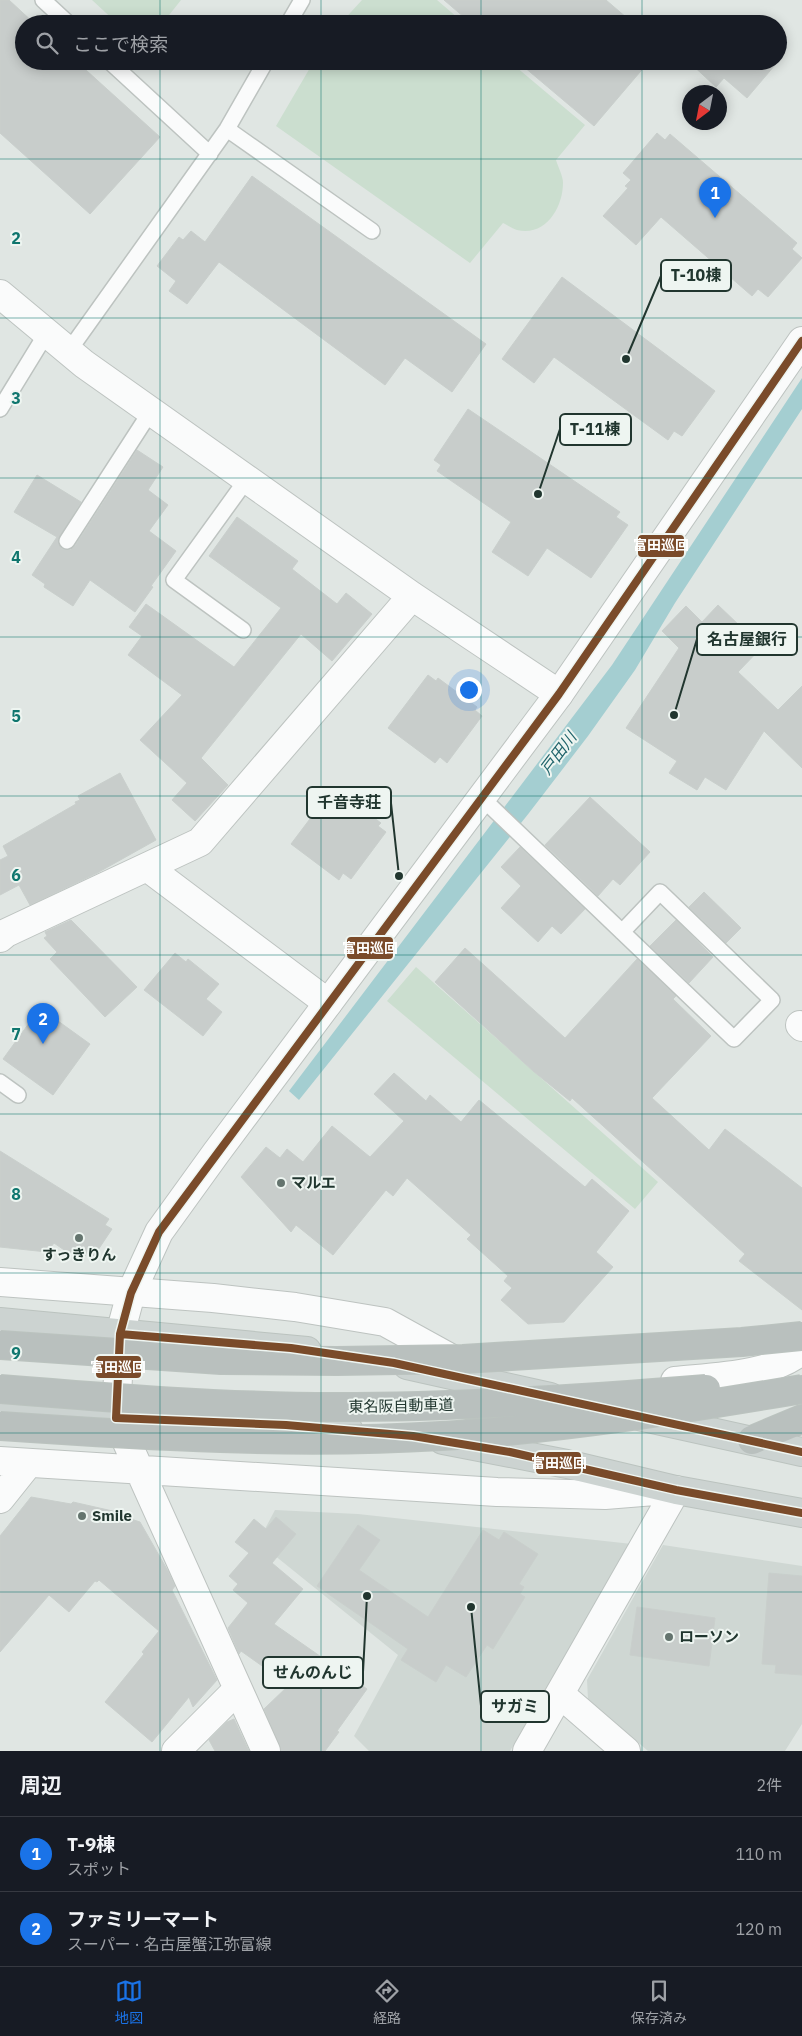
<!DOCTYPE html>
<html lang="ja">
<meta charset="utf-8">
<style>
:root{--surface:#171b24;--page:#20242c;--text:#f1f3f6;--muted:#9ea1a6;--line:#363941;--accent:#1a73e8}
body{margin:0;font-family:"IBM Plex Sans","Noto Sans JP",sans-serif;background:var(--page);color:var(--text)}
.compass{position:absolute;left:682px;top:85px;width:45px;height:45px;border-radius:50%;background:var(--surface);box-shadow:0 2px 12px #0003;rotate:212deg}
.you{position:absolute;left:468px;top:689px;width:18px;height:18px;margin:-12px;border:4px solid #fff;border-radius:50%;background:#1a73e8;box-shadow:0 0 0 8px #1a73e833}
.badge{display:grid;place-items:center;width:32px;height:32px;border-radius:50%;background:var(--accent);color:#fff;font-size:16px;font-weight:700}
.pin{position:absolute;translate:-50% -41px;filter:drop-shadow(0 1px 2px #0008)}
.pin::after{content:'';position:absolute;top:26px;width:18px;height:15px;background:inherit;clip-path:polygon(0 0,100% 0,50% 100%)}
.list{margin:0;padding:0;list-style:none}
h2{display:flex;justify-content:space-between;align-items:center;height:65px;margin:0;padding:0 20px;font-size:21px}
h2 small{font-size:16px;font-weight:400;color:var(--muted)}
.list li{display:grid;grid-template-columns:32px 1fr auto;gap:15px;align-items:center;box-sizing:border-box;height:75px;padding:0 20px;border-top:1px solid var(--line)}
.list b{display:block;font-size:19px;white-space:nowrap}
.list p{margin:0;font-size:16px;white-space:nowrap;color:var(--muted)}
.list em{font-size:16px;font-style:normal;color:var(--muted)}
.icon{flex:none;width:28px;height:28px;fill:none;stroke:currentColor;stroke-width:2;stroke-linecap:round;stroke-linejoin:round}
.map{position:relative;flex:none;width:802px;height:1751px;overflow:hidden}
.search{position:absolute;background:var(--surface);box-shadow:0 2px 12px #0003;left:15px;right:15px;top:15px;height:55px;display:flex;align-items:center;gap:12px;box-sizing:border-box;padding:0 18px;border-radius:28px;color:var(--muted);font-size:19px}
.sheet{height:215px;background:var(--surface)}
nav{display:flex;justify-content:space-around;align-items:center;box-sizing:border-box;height:70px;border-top:1px solid var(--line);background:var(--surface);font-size:14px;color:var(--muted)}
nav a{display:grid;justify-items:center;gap:2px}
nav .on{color:var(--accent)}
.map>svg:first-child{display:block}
</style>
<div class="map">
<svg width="802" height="1751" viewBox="0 0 802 1751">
<rect width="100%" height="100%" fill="#e0e6e3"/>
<!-- built -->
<path fill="#cfd7d3" d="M275 1510 358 1514 632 1544 510 1751H369L354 1736 398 1655 258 1542Z
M663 1545 802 1566V1724L785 1751H648L588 1699 587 1680Z"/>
<!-- green -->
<path fill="#cbdecf" d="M92 0H181L162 24H118Z
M362 0H437L465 24H340Z
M314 61H509L585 125 556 160C558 167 563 176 563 183 563 207 546 237 517 230 513 229 507 225 503 223L470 263 276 126Z
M416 967 658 1182 635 1209 387 1001Z"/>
<!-- water -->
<path fill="#a4ced1" d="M802 378V409L675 603 635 670 588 736 529 813 299 1100 289 1091 612 665Z"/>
<!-- building -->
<path fill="#c8cdcb" stroke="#c9cfcc" d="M0 0H9L35 24H24V61H76L160 137 90 214 0 133Z
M444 0H606L634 24H472Z
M517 61H641L646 65 594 126Z
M688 61H771L775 65 747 98 724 78 716 87Z
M657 133 665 140 670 134 797 243 792 249 802 258 768 297 758 289 752 296 661 217 636 245 603 216 628 188 625 186 631 180 623 173Z
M252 176 486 344 452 392 405 358 385 385 219 262 187 304 169 291 176 281 157 266 179 237 183 240 191 231 205 242Z
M562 277 715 391 682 436 674 431 668 440 554 357 534 383 502 359Z
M468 409 620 512 616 517 628 525 591 578 547 548 528 576 492 552 511 522 437 471 441 465 434 460Z
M137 450 163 467 148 490 168 505 149 531 176 551 151 586 153 587 135 612 90 580 73 606 44 587 45 584 32 575 57 537 14 512 37 475 81 502 58 540 62 549 71 550 75 546Z
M237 517 298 561 292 569 337 604 346 593 372 614 332 661 301 634 201 758 228 785 195 821 172 800 187 783 140 740 182 695 128 655 142 636 129 627 146 604 234 667 281 608 209 556Z
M718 605 762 647 738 672 778 710 802 686V768L764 731 726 790 705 777 697 790 669 773 677 761 626 728 679 648 662 631 686 606 702 622Z
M428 675 436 681 438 678 477 707 475 710 482 716 447 763 440 757 435 763 388 728Z
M120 773 156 840 97 873 30 905 19 885 0 895V860L8 856 3 846 76 804 75 802 80 800 78 796Z
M331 791 339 797 341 793 381 823 378 826 386 832 351 879 343 873 339 880 291 844Z
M590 797 650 852 620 885 613 879 598 896 545 845Z
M520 847 585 909 561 934 552 926 538 942 501 908 521 886 501 867Z
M704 892 741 928 726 943 689 907Z
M71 920 137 987 105 1017 50 959 57 952 44 938 47 936 45 932Z
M676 920 713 957 689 983 650 946Z
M465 948 565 1038 637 959 676 996 673 999 711 1036 652 1098 709 1150 725 1129 802 1188V1310L739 1261 745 1254 572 1098 570 1101 533 1071 435 982Z
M175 953 186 962 188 959 219 984 206 999 222 1012 203 1036 144 990Z
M40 1008 90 1044 53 1095 3 1059Z
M394 1073 426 1101 430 1095 461 1122 479 1100 585 1187 592 1179 629 1211 596 1252 613 1267 564 1322 528 1324 501 1300 512 1288 504 1281 508 1276 467 1239 471 1235 407 1178 393 1196 386 1190 333 1255 296 1225 291 1232 241 1177 266 1147 280 1158 287 1149 303 1162 332 1126 370 1157 404 1121 374 1094Z
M0 1151 109 1219 105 1225 112 1229 94 1256 87 1251 85 1256 73 1249 70 1254 54 1243 47 1252 0 1247Z
M31 1497 71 1504 73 1502 117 1512 122 1516 140 1522 168 1571 175 1586 172 1590 217 1680 193 1707 189 1697 152 1742 105 1702 144 1654 142 1652 159 1631 99 1580 97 1582 95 1581 69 1612 49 1595 0 1652V1536Z
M276 1517 296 1534 272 1563 303 1589 274 1624 367 1689 337 1731 339 1732 325 1751H281L264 1709 289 1685 241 1651 239 1654 228 1628 248 1603 233 1590 238 1584 229 1576 249 1553 235 1542 254 1519 266 1529Z
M358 1525 380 1540 359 1570 428 1617 483 1530 499 1540 504 1532 538 1554 519 1584 524 1587 520 1594 525 1597 493 1649 487 1645 466 1677 446 1665 436 1682 401 1660 408 1649 317 1586Z
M769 1573 802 1576V1675L775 1673 776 1665 762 1664Z
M637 1607 715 1618 709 1666 630 1655Z
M234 1719 249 1751H215L209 1740 227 1722Z"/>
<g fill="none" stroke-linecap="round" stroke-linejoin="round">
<!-- lane casing -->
<g stroke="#bdc3c0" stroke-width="18">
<path id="lane" d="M43 0 69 24
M288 24 302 0
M109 61 210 154
M227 129 372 231
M68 352 227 129 266 61
M0 409 46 334
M67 541 151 411
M243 630 174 580 247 479
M482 798 734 1039 772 1000 660 892 622 932
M0 1082 18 1095"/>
</g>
<!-- street casing -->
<g stroke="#bdc3c0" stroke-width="30">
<path id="street" d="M0 294 84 364 412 596 559 694
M147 867 328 1003
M0 938 6 933 200 842 412 596
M800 1025 802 1027
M0 1282 213 1298 295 1307 385 1322 463 1365
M120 1334 116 1418 266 1751
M675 1381C712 1377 773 1376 802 1350
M0 1461 497 1492 605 1495 667 1490
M0 1499 28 1464
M560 1694 626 1751
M176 1751 237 1690
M527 1751 676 1490"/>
</g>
<!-- secondary casing -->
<g stroke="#bdc3c0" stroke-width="30">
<path id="secondary" d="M120 1334 131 1293 159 1232 216 1153 559 694 802 341"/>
</g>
<!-- primary casing -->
<g stroke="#bbc3bf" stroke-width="30">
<path id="primary" d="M0 1322 307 1351
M407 1365 550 1397
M0 1409 116 1418 283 1424 348 1429
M639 1416 802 1452
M443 1440 567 1464 676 1490 802 1513"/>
</g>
<!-- highway casing -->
<g stroke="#bbc3bf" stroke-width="30">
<path id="highway" d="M752 1440 802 1419"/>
</g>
<!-- lane -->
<use href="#lane" stroke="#fafbfb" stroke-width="15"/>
<!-- street -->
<use href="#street" stroke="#fafbfb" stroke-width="28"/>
<!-- secondary -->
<use href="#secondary" stroke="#fafbfb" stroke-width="28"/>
<!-- primary -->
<use href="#primary" stroke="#ccd3d1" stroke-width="28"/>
<!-- highway -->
<use href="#highway" stroke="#b9c0be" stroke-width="28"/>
<!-- highway-bridge casing -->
<g stroke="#bbc3bf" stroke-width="30" stroke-linecap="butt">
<path id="highway-bridge" d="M0 1345 221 1360 337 1361 463 1359 742 1342 802 1336
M0 1389C111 1398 224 1407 336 1407 460 1407 583 1399 706 1389
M0 1426C147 1436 294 1445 441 1436 562 1429 682 1409 802 1389"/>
</g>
<!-- highway-bridge -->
<use href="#highway-bridge" stroke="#b9c0be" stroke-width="28"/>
<!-- bus-1 casing -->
<g stroke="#eef5f1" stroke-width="11">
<path id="bus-1" d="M802 341 559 694 159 1232 131 1293 120 1334 116 1418 286 1425 413 1436 510 1452 676 1490 802 1513
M120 1334 291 1348 394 1363 802 1452"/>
</g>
<!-- bus-1 -->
<use href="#bus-1" stroke="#7a4b2a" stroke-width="8"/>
</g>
<!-- grid -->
<path fill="none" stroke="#0f766e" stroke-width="1" stroke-opacity="0.55" d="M160 0V24M321 0V24M481 0V24M642 0V24M160 61V1751M321 61V1751M481 61V1751M642 61V1751M0 159H802M0 318H802M0 478H802M0 637H802M0 796H802M0 955H802M0 1114H802M0 1273H802M0 1433H802M0 1592H802"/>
<!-- markers -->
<g fill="#64746e" stroke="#eef5f1" stroke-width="2">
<circle cx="281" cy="1183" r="5"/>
<circle cx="79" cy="1238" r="5"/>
<circle cx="82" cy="1516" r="5"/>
<circle cx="669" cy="1637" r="5"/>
</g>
<g text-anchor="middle" stroke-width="4" stroke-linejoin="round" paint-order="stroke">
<!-- poi labels -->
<g font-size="15" font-weight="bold" fill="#21362f" stroke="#eef5f1" text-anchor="start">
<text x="291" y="1188">マルエ</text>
<text x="79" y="1260" text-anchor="middle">すっきりん</text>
<text x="92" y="1521">Smile</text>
<text x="679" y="1642">ローソン</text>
</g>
<!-- street labels -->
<g font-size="15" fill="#21362f" stroke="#eef5f1">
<text transform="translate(401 1406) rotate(-1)" y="5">東名阪自動車道</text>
</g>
<!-- water labels -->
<g font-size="16" font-style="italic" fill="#21656c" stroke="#eef5f1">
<text transform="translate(558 753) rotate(-53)" y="6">戸田川</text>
</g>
</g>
<g font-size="16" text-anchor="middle" font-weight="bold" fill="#0f766e" stroke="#eef5f1" stroke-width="4" stroke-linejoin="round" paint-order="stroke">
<text x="16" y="244">2</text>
<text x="16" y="404">3</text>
<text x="16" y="563">4</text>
<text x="16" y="722">5</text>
<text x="16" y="881">6</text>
<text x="16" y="1040">7</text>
<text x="16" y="1200">8</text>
<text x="16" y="1359">9</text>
</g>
<!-- callouts -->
<path fill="none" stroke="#21362f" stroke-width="2" d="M626 359L661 276M538 494L560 429M674 715L697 639M399 876L391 803M367 1596L363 1672M471 1607L481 1706"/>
<g fill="#21362f" stroke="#eef5f1" stroke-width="2">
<circle cx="626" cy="359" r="5"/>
<circle cx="538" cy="494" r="5"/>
<circle cx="674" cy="715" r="5"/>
<circle cx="399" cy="876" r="5"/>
<circle cx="367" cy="1596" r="5"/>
<circle cx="471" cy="1607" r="5"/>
</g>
<g fill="#eef5f1" stroke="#21362f" stroke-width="2">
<rect x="661" y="260" width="70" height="31" rx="5"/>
<rect x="560" y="414" width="71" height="31" rx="5"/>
<rect x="697" y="624" width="100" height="31" rx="5"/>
<rect x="307" y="787" width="84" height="31" rx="5"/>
<rect x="263" y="1657" width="100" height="31" rx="5"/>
<rect x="481" y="1691" width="68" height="31" rx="5"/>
</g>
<g font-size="16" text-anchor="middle" font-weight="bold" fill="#21362f">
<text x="696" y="281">T-10棟</text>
<text x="595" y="435">T-11棟</text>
<text x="747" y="645">名古屋銀行</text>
<text x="349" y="808">千音寺荘</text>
<text x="313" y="1678">せんのんじ</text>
<text x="515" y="1712">サガミ</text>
</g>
<g stroke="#eef5f1" stroke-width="2">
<rect x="637" y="534" width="48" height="24" rx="5" fill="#7a4b2a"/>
<rect x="346" y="936" width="48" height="24" rx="5" fill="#7a4b2a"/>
<rect x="95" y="1355" width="47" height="24" rx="5" fill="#7a4b2a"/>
<rect x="535" y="1451" width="47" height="24" rx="5" fill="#7a4b2a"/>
</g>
<g font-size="14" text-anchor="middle" font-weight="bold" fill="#fff">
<text x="661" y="550">富田巡回</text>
<text x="370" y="953">富田巡回</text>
<text x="118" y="1372">富田巡回</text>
<text x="559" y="1468">富田巡回</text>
</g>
</svg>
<svg class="compass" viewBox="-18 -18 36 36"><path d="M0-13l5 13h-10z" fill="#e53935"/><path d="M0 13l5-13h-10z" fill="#9ea1a6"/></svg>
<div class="you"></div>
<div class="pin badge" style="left:715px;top:218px">1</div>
<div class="pin badge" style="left:43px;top:1044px">2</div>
<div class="search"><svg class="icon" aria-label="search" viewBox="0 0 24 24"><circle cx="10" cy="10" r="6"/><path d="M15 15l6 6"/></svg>ここで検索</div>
</div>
<section class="sheet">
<h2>周辺<small>2件</small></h2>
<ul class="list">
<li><span class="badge">1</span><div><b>T-9棟</b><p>スポット</p></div><em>110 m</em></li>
<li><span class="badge">2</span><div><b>ファミリーマート</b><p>スーパー · 名古屋蟹江弥富線</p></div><em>120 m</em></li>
</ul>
</section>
<nav>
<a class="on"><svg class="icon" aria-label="map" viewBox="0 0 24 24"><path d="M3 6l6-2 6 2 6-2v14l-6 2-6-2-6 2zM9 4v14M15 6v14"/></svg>地図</a>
<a><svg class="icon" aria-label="directions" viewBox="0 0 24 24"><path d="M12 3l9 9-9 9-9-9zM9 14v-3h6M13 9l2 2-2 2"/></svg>経路</a>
<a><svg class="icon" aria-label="saved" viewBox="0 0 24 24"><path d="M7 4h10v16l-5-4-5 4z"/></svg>保存済み</a>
</nav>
